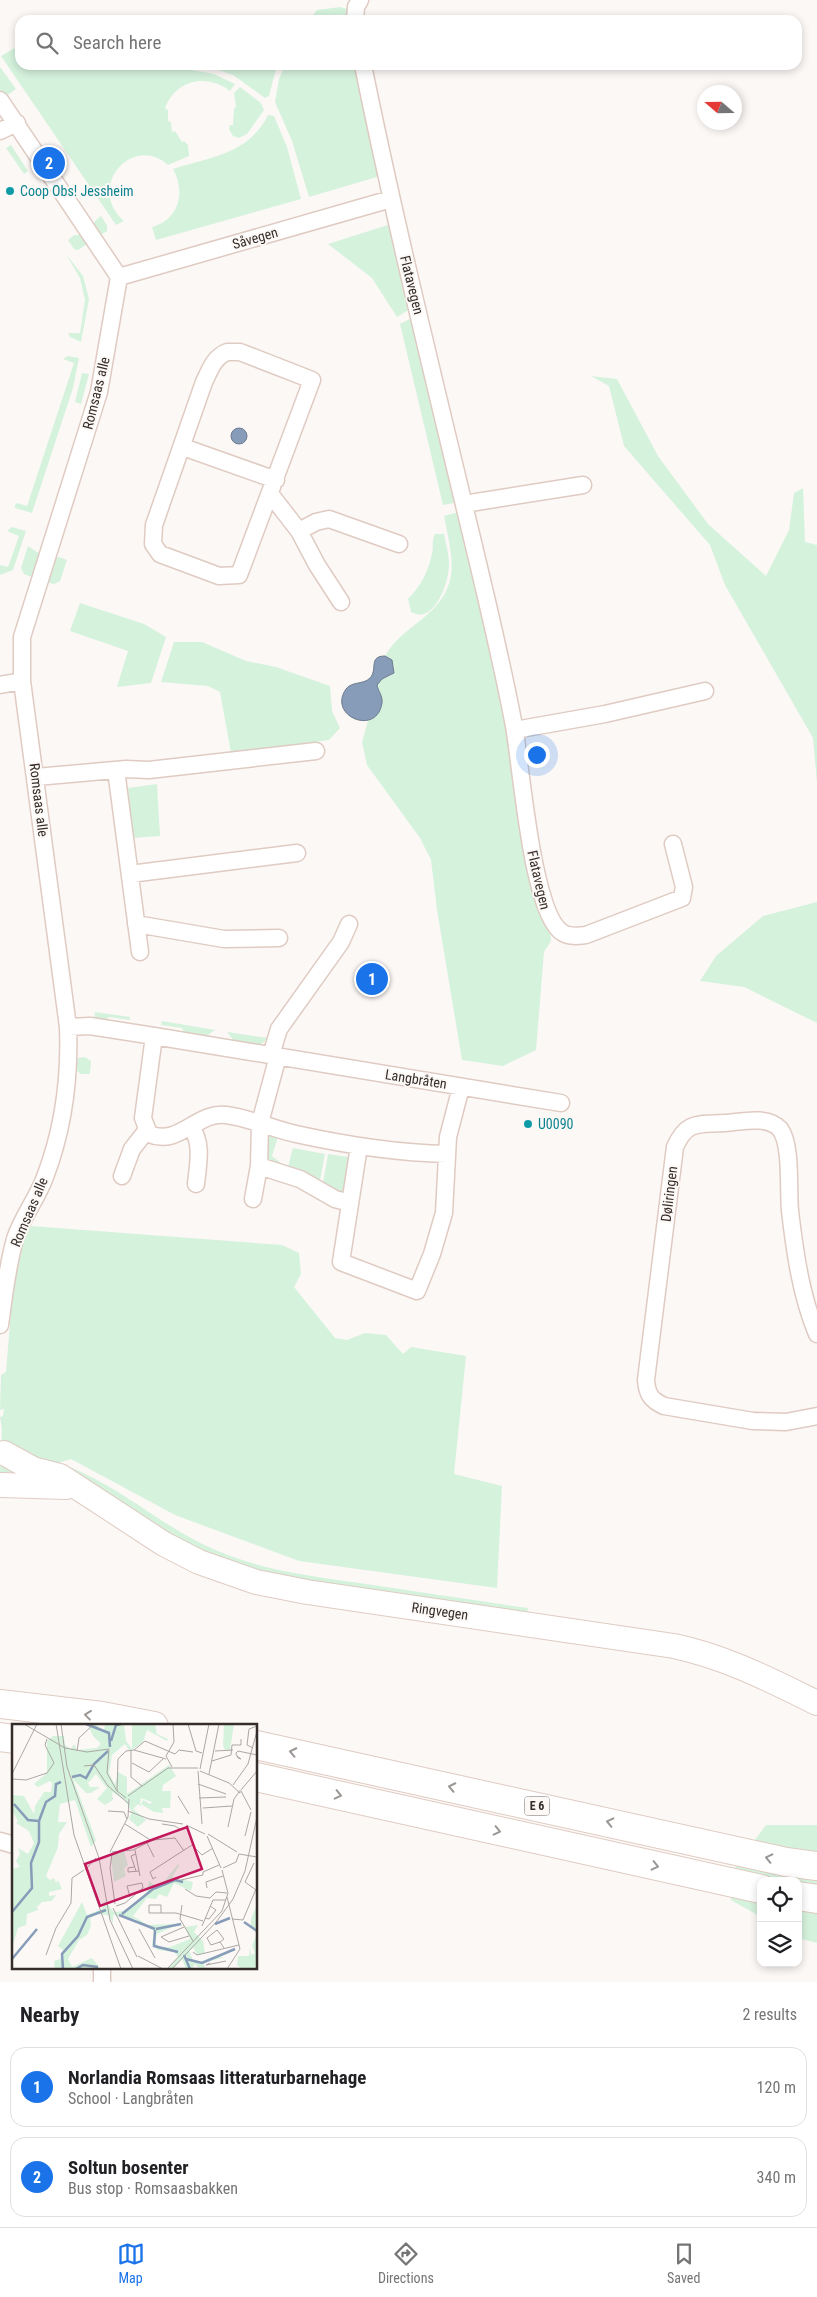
<!DOCTYPE html>
<meta charset="utf-8">
<style>
:root{--surface:#fff;--page:#f2f2f2;--text:#202124;--muted:#757577;--line:#e0e0e0;--accent:#1a73e8}
body{margin:0;font-family:"Roboto Condensed",sans-serif;background:var(--page);color:var(--text)}
.controls{position:absolute;right:15px;bottom:15px;display:grid;overflow:hidden;border-radius:10px;box-shadow:0 2px 8px #0003}
.controls button{width:45px;height:45px;display:grid;place-items:center;padding:0;border:0;border-bottom:1px solid var(--line);background:var(--surface);color:var(--text);font:25px sans-serif}
.compass{position:absolute;left:697px;top:85px;width:45px;height:45px;border-radius:50%;background:var(--surface);box-shadow:0 2px 8px #0003;rotate:290deg}
.you{position:absolute;left:536px;top:754px;width:18px;height:18px;margin:-12px;border:4px solid #fff;border-radius:50%;background:#1a73e8;box-shadow:0 0 0 8px #1a73e833}
.badge{display:grid;place-items:center;width:32px;height:32px;border-radius:50%;background:var(--accent);color:#fff;font-size:16px;font-weight:700}
.pin{position:absolute;translate:-50% -50%;border:2px solid #fff;box-shadow:0 1px 5px #0006}
.list{margin:0;padding:0;list-style:none}
h2{display:flex;justify-content:space-between;align-items:center;height:65px;margin:0;padding:0 20px;font-size:21px}
h2 small{font-size:16px;font-weight:400;color:var(--muted)}
.list li{display:grid;grid-template-columns:32px 1fr auto;gap:15px;align-items:center;box-sizing:border-box;height:80px;margin:0 10px 10px;padding:0 10px;border:1px solid var(--line);border-radius:15px}
.list b{display:block;font-size:19px;white-space:nowrap}
.list p{margin:0;font-size:16px;white-space:nowrap;color:var(--muted)}
.list em{font-size:16px;font-style:normal;color:var(--muted)}
.icon{flex:none;width:28px;height:28px;fill:none;stroke:currentColor;stroke-width:2;stroke-linecap:round;stroke-linejoin:round}
.map{position:relative;flex:none;width:817px;height:1982px;overflow:hidden}
.search{position:absolute;background:var(--surface);box-shadow:0 2px 8px #0003;left:15px;right:15px;top:15px;height:55px;display:flex;align-items:center;gap:12px;box-sizing:border-box;padding:0 18px;border-radius:15px;color:var(--muted);font-size:19px}
.sheet{height:245px;background:var(--surface)}
nav{display:flex;justify-content:space-around;align-items:center;box-sizing:border-box;height:70px;border-top:1px solid var(--line);background:var(--surface);font-size:14px;color:var(--muted)}
nav a{display:grid;justify-items:center;gap:2px}
nav .on{color:var(--accent)}
.map>svg:first-child{display:block}
</style>
<div class="map">
<svg width="817" height="1982" viewBox="0 0 817 1982">
<rect width="100%" height="100%" fill="#fcf8f6"/>
<!-- green -->
<path fill="#d5f2dd" d="M340 7 352 10 351 20H309L317 10Z
M20 45V65H125L143 68H181L214 74 235 84 230 91C206 73 176 80 165 108L168 110V121L171 122 172 132 175 131 182 142 184 141 188 145 189 156 168 165C133 133 85 187 124 221L116 225 1 56Z
M204 65H277L269 96 265 98 233 75Z
M285 65H360L380 176 309 197 292 141 275 102 279 79Z
M0 67 16 89 9 94 3 95 0 89Z
M240 87 261 103 264 110 247 134 239 138 233 136 229 129 230 125H233L234 108 236 107 234 93Z
M268 115 274 116 287 147 301 199 156 240 152 227C179 220 186 192 173 169 210 157 249 154 268 115Z
M11 145 28 171 24 174 6 148Z
M101 216 107 225V231L99 236 93 227 95 221Z
M394 223 415 306 397 317 372 278 328 244Z
M74 235H81L87 244 78 250 74 249 68 240Z
M66 254 83 276 89 299 81 342 70 337 68 333H80L85 300 80 278Z
M417 315 459 502 443 505 400 324Z
M68 356 79 358 73 388 32 513 15 508V505L17 503 27 506 29 500 74 363 63 359Z
M82 373 89 374 81 404 75 402Z
M591 376 617 379 658 456 708 524 766 576 789 530 794 493 803 488 805 542 817 545V783L813 738 725 585 710 545 624 446 609 386Z
M462 511 550 925 551 941 544 952 536 1050 503 1066 462 1060 437 910 431 860 420 838 367 765 362 742 368 721 375 717 380 693 377 685 382 679 391 676 394 668 392 660 385 656C394 640 407 631 421 620 462 587 453 562 444 516Z
M12 527 26 531 13 570 0 575V565L8 567 19 536 7 531Z
M435 534H444C446 543 448 552 449 561 450 576 441 606 426 613 421 616 416 614 411 612L408 599C420 587 429 571 432 553 434 546 431 541 435 534Z
M28 546 40 554 32 577 24 574 21 568Z
M59 557 67 560 60 581 54 584 46 582 53 559Z
M80 603 144 624 166 637 151 683 117 687 128 651 70 631Z
M174 642H202L246 661 276 667 330 686 332 711 340 728 329 740 231 753 220 692 208 686 161 682Z
M157 784 160 836 133 838 128 788Z
M817 902V1023L744 987 700 981 716 956 763 916Z
M95 1012 130 1017V1020L109 1017 105 1021 94 1018Z
M162 1021 215 1030 205 1037 185 1034 182 1028 161 1025Z
M227 1032 268 1038 260 1045 234 1041Z
M85 1057 91 1061 90 1074H81L76 1070 78 1058Z
M263 1134H279L272 1156 281 1163 279 1168 263 1156Z
M293 1148 325 1154 319 1186 287 1170Z
M349 1149 345 1195 322 1188 328 1154 348 1157Z
M18 1225 282 1245 299 1253 301 1274 294 1287 335 1338 347 1340 365 1333 386 1335 403 1354 411 1347 466 1356 454 1474 502 1486 497 1588 299 1561 175 1515 71 1459 58 1463C118 1482 163 1530 223 1553 267 1571 313 1576 359 1583 415 1591 471 1600 528 1608L527 1615 295 1581 217 1559 39 1466 0 1474 2 1429 0 1417 3 1416 4 1409 0 1410 1 1375 6 1372Z
M766 1825H817V1943L798 1938V1881H761V1917L731 1900 736 1865Z"/>
<!-- water -->
<path fill="#869cb9" stroke="#6e7b8e" d="M231 436a8 8 0 1 1 16 0a8 8 0 1 1-16 0Z
M385 656 392 660 394 673 382 679 377 685C378 691 383 696 382 703 377 737 327 716 346 689 352 681 363 685 370 678 378 670 368 656 385 656Z"/>
<g fill="none" stroke-linecap="round" stroke-linejoin="round">
<!-- street casing -->
<g stroke="#dfcbc2" stroke-width="19">
<path id="street" d="M355 20 356 7 360 0
M363 65C393 213 429 359 464 505 482 579 500 652 514 726 521 764 532 916 563 933 570 937 578 936 586 935L682 898 684 887 673 844
M0 100 119 277
M0 131 17 123
M119 277 391 199
M227 352H240L312 380 239 575 219 576 160 554 153 544 154 525 204 382C210 370 214 357 227 352Z
M183 447 276 480
M271 495 299 531 317 565 341 602
M464 504 583 485
M299 531 316 522 329 519 399 544
M0 685 22 681
M515 730 605 714 705 691
M116 770 140 952
M36 777 126 769 149 770 316 751
M130 874 297 853
M136 924 224 939 279 938
M68 1027 90 1026 154 1036 561 1103
M154 1036 143 1118 149 1134C179 1147 197 1111 226 1115 250 1118 273 1129 296 1134 346 1145 396 1153 447 1154
M271 1055 279 1029 341 942 349 924
M191 1127C203 1143 198 1164 196 1184
M359 1146 341 1262 417 1291 432 1254 444 1213 448 1137 461 1087
M259 1166 300 1179 335 1199 350 1203
M122 1176 132 1149 147 1130
M253 1199 259 1166 260 1123 278 1056
M0 1325C4 1297 7 1267 15 1239 22 1217 37 1199 45 1177 63 1130 70 1078 68 1027L22 681V637L99 392 119 277
M817 1334C801 1296 795 1253 790 1211 788 1192 792 1144 780 1129 767 1115 741 1122 725 1123 698 1125 687 1120 675 1147L646 1380C647 1394 651 1400 664 1406L753 1421 786 1422 817 1416
M0 1841 14 1845
M102 1982V1968"/>
</g>
<!-- secondary casing -->
<g stroke="#dfcbc2" stroke-width="26">
<path id="secondary" d="M4 1453 33 1469 60 1476 164 1544 199 1562 256 1582 307 1592 674 1646C726 1657 770 1680 817 1703
M1 1485 66 1487"/>
</g>
<!-- highway casing -->
<g stroke="#dfcbc2" stroke-width="30">
<path id="highway" d="M0 1704 102 1716 154 1726
M0 1737 14 1739
M256 1745 786 1862 817 1866
M256 1777 761 1889
M798 1896 817 1899"/>
</g>
<!-- street -->
<use href="#street" stroke="#fff" stroke-width="16"/>
<!-- secondary -->
<use href="#secondary" stroke="#fff" stroke-width="24"/>
<!-- highway -->
<use href="#highway" stroke="#fff" stroke-width="28"/>
</g>
<!-- one-way arrows -->
<defs><path id="oneway-chevron" d="M-2-3.5L2.5 0L-2 3.5" fill="none" stroke-width="1.6" stroke-linecap="round" stroke-linejoin="round" transform="scale(1.25)"/></defs>
<g stroke="#9a9694">
<use href="#oneway-chevron" transform="translate(88 1715) rotate(-173)"/>
<use href="#oneway-chevron" transform="translate(293 1752) rotate(-168)"/>
<use href="#oneway-chevron" transform="translate(452 1787) rotate(-168)"/>
<use href="#oneway-chevron" transform="translate(338 1795) rotate(13)"/>
<use href="#oneway-chevron" transform="translate(610 1822) rotate(-167)"/>
<use href="#oneway-chevron" transform="translate(497 1831) rotate(13)"/>
<use href="#oneway-chevron" transform="translate(769 1858) rotate(-167)"/>
<use href="#oneway-chevron" transform="translate(655 1866) rotate(13)"/>
</g>
<!-- markers -->
<g fill="#0f9aa8" stroke="#fcf8f6" stroke-width="2">
<circle cx="10" cy="191" r="5"/>
<circle cx="528" cy="1124" r="5"/>
</g>
<g text-anchor="middle" stroke-width="4" stroke-linejoin="round" paint-order="stroke">
<!-- shield labels -->
<rect fill="#fcf8f6" stroke="#716a67" stroke-width="1" x="524.5" y="1796.5" width="25" height="19" rx="4"/>
<g font-size="12" font-weight="bold" fill="#352d2a">
<text x="537" y="1810">E 6</text>
</g>
<!-- culture labels -->
<g font-size="14" fill="#0d838f" stroke="#fcf8f6" text-anchor="start">
<text x="20" y="196">Coop Obs! Jessheim</text>
<text x="538" y="1129">U0090</text>
</g>
<!-- street labels -->
<g font-size="14" fill="#352d2a" stroke="#fcf8f6">
<text transform="translate(255 238) rotate(-16)" y="5">Såvegen</text>
<text transform="translate(412 285) rotate(76)" y="5">Flatavegen</text>
<text transform="translate(96 393) rotate(-76)" y="5">Romsaas alle</text>
<text transform="translate(39 800) rotate(83)" y="5">Romsaas alle</text>
<text transform="translate(539 880) rotate(77)" y="5">Flatavegen</text>
<text transform="translate(416 1079) rotate(9)" y="5">Langbråten</text>
<text transform="translate(669 1194) rotate(-83)" y="5">Døliringen</text>
<text transform="translate(29 1212) rotate(-67)" y="5">Romsaas alle</text>
<text transform="translate(440 1611) rotate(8)" y="5">Ringvegen</text>
</g>
</g>
<!-- overview -->
<g transform="translate(12 1724)">
<rect width="245" height="245" fill="#fcf8f6"/>
<path d="M82 0 92 6 93 0H112L114 17 120 25V0H143L145 10 156 15 155 17 135 6 131 18 118 27 113 20 100 31 97 49 103 61 106 48 115 53V70L157 41 164 52 151 61 150 67H159L158 84H150L151 89 142 88 129 80 131 76 138 80 140 78 129 74 128 79 130 83 126 80 121 85 134 96 126 103 117 95 120 88 113 76 100 68 101 76 93 81 85 75 95 64 84 50 76 59 78 63H88L79 69H74L61 55 84 116 79 123 63 76 48 80 46 98H55L47 110 46 123 34 152 38 156 42 154 44 159 46 156 50 165 37 168V172L44 171 40 177 30 178 25 183 26 186 15 190 14 201 6 204 0 223V145L8 143 4 137 8 130 6 124 16 130 22 119 17 107 4 99 6 97 0 87V71L12 72 22 90 23 82 32 68H39L40 59 38 57 26 63 22 60 35 49V17L41 12H52L53 21 59 25 62 20 65 26 85 24 89 20 81 12 77 3ZM212 0H222L218 26H213L211 21ZM112 127 116 141 112 145 114 152 102 158 98 128ZM166 140 167 142 160 153 181 158 179 167 162 159 155 173 147 170 144 175 135 174 121 192 136 201 167 200 145 210 143 219 148 223H158L178 215 173 203 186 201 182 208 191 217 193 229 185 231 181 223 177 227 181 236 188 238 200 233H213L191 239 194 245H188L183 240 180 245H174L170 235 161 245H156L166 233 162 228 146 226 140 221 142 207 123 195 101 191V199L96 191 86 190 78 194 79 202 75 211 67 216 56 235 60 243 80 234 88 244 43 245 42 237 48 235 51 226 46 222 70 178 75 191 90 185 92 176 102 188 111 187 134 172 137 157 144 162 152 158ZM245 180V245H230L225 241 226 232H237L238 223 239 231 243 229 240 222 245 209 239 203V195Z" fill="#d5f2dd"/>
<path fill="none" stroke="#869cb9" stroke-width="2.5" d="M74 0 97 9 98 23M99 17 104 1 109 0M60 53 68 51 74 54 82 40 96 27M2 80 16 96 27 97M0 188 20 164 19 139 27 118V97L34 78 43 72 44 60 49 58M110 190 141 165 163 156 171 158M107 191 143 205M232 198 245 207M203 200 218 194M144 205 169 200M143 206 142 222 166 228M172 231 178 245M0 235 25 205M174 235 190 239 223 225M51 245 50 230 66 212 75 193 94 186M64 245 71 241 86 243"/>
<path fill="none" stroke="#aca7a4" stroke-width="1" d="M12 0 53 24 75 28 97 25 95 49 105 67 114 74M44 0 62 111 109 245M49 0 55 43 87 134 98 196 121 245M176 0 184 27 190 29M241 24 235 21 237 5 245 2M119 26V53L130 62M65 27 67 14 82 0M203 27 221 26M225 32 229 35 226 34 224 30V29L226 27 245 31M154 35 122 26 133 17 163 30 167 26 181 28M200 37 219 31 220 21H229V15M120 39 137 48 151 35M72 42 82 41 96 62 117 80M160 43 154 32 162 18 161 0M188 45 197 0M186 47 190 100M188 47 217 59 228 69V66M0 50 25 0M197 50 207 0M0 55 14 56 35 49 42 39 33 21 35 15M186 60 214 70M221 61 236 40 245 7M229 66 245 47M105 67 106 35 114 27 122 26M229 67 239 86M116 72 156 44H186M166 72 177 90M187 74 214 73M191 84 220 82M96 87 112 88 115 95M116 87 137 95 171 100M113 100 140 117M150 100 163 102 169 106M174 101 193 110M216 103 222 75 227 68M196 110 225 128M195 112 209 144M233 112 239 88M163 114 172 127M135 119 142 133M123 126 128 152M98 128 116 93 117 75M100 128 121 126 141 116 163 114M100 130 98 144 103 180M227 130 245 133M242 139 233 158 244 166M122 143 116 144V148L127 147M211 144 224 138 227 130M73 146 84 134M124 147 119 132 124 130M144 153 141 155 138 148 180 121 190 131 201 124M169 156 191 151V148L207 141M195 164 194 158 211 152M173 165 184 172 198 174 204 168 215 169M170 181 168 195 181 217M104 182 113 179 131 164 130 159 115 162 118 173M101 184 125 233M149 189V181H137V189H164L191 197M193 194 197 195 204 186 198 182M220 195 231 196 244 165M190 202 201 176H214M127 205 143 234M149 213 157 218 177 212M149 213 172 203M208 218 212 215 205 206 195 214 199 221 208 218 212 224M181 228 185 231 227 221M34 231 44 204 59 179 60 154 72 146M126 232 151 245M198 239 194 241 214 237M155 245 210 187 216 169 210 146M160 245 205 197 221 175 233 147 245 93M215 245 228 225 215 173"/>
<path fill="#c2185b" fill-opacity="0.15" stroke="#c2185b" stroke-width="2.5" d="M175 103 190 145 88 182 73 140Z"/>
<rect width="245" height="245" fill="none" stroke="#352d2a" stroke-width="2.5"/>
</g>
</svg>
<div class="controls">
<button><svg class="icon" aria-label="locate" viewBox="0 0 24 24"><circle cx="12" cy="12" r="6"/><path d="M12 2v4M12 18v4M2 12h4M18 12h4"/></svg></button>
<button><svg class="icon" aria-label="layers" viewBox="0 0 24 24"><path d="M12 4l9 5-9 5-9-5zM3 14l9 5 9-5"/></svg></button>
</div>
<svg class="compass" viewBox="-18 -18 36 36"><path d="M0-13l5 13h-10z" fill="#e53935"/><path d="M0 13l5-13h-10z" fill="#757577"/></svg>
<div class="you"></div>
<div class="pin badge" style="left:372px;top:979px">1</div>
<div class="pin badge" style="left:49px;top:163px">2</div>
<div class="search"><svg class="icon" aria-label="search" viewBox="0 0 24 24"><circle cx="10" cy="10" r="6"/><path d="M15 15l6 6"/></svg>Search here</div>
</div>
<section class="sheet">
<h2>Nearby<small>2 results</small></h2>
<ul class="list">
<li><span class="badge">1</span><div><b>Norlandia Romsaas litteraturbarnehage</b><p>School · Langbråten</p></div><em>120 m</em></li>
<li><span class="badge">2</span><div><b>Soltun bosenter</b><p>Bus stop · Romsaasbakken</p></div><em>340 m</em></li>
</ul>
</section>
<nav>
<a class="on"><svg class="icon" aria-label="map" viewBox="0 0 24 24"><path d="M3 6l6-2 6 2 6-2v14l-6 2-6-2-6 2zM9 4v14M15 6v14"/></svg>Map</a>
<a><svg class="icon" aria-label="directions" viewBox="0 0 24 24"><path d="M12 3l9 9-9 9-9-9zM9 14v-3h6M13 9l2 2-2 2"/></svg>Directions</a>
<a><svg class="icon" aria-label="saved" viewBox="0 0 24 24"><path d="M7 4h10v16l-5-4-5 4z"/></svg>Saved</a>
</nav>
